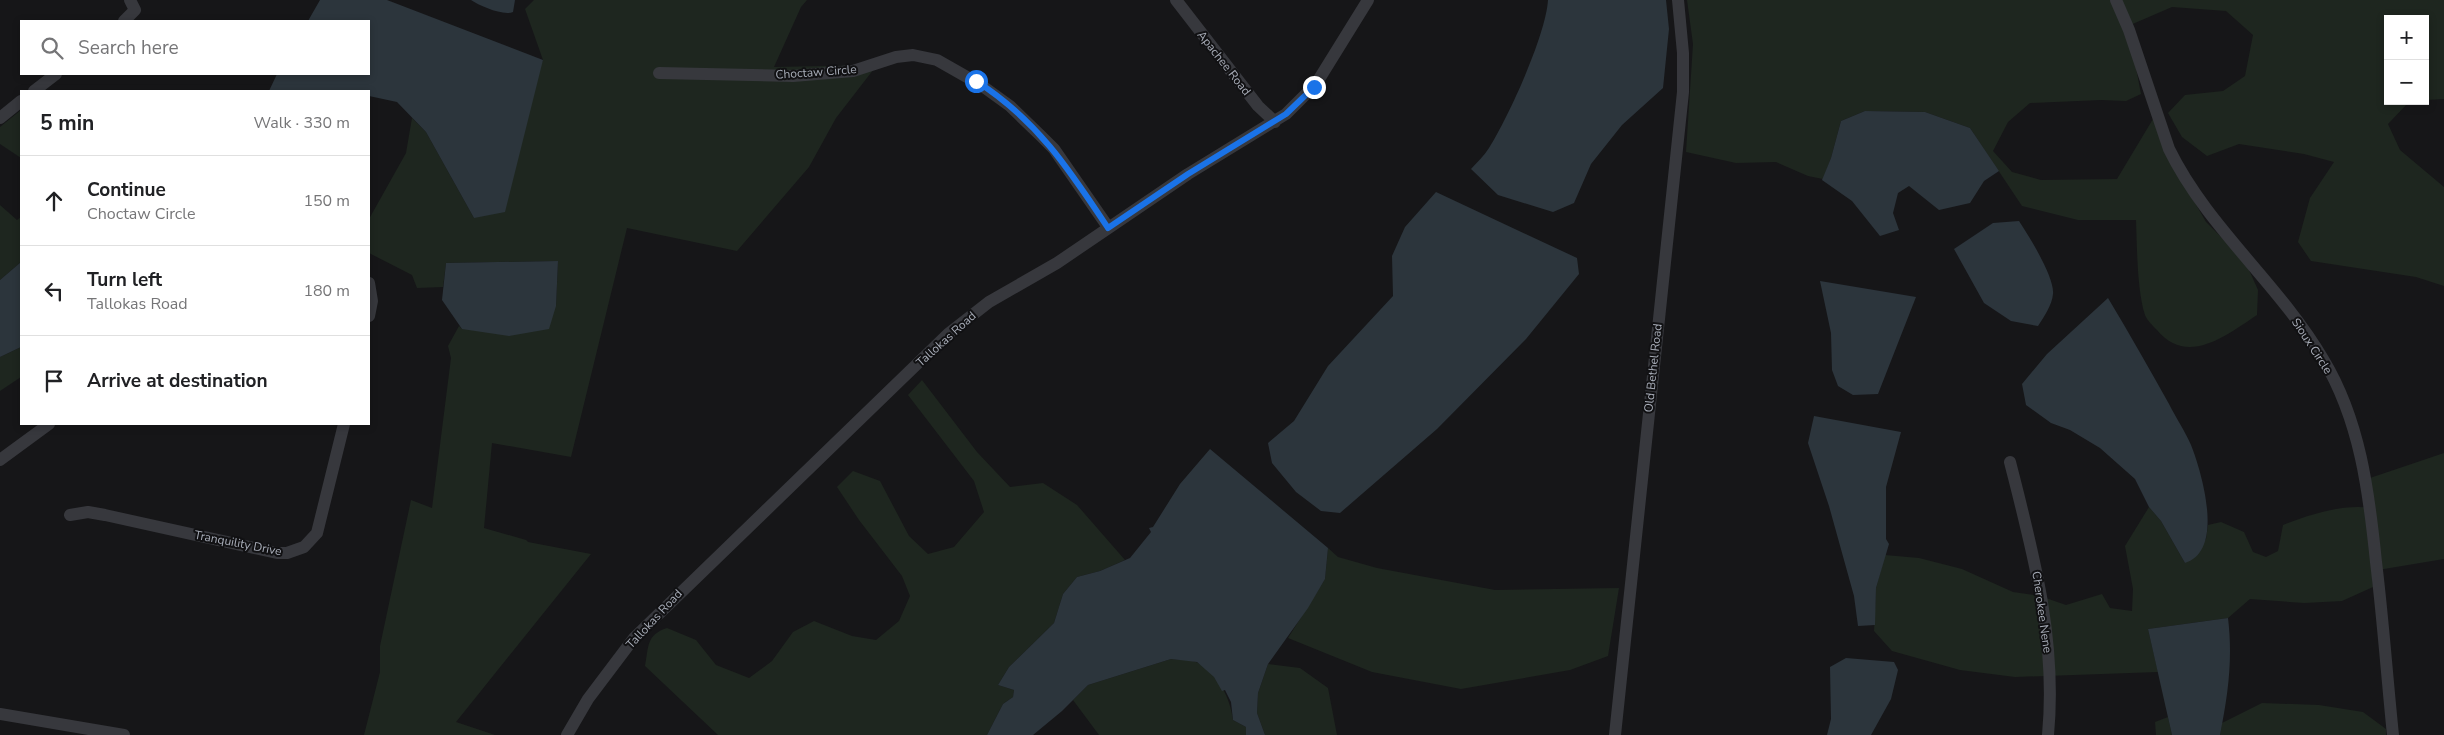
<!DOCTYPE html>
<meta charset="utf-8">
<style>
:root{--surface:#fff;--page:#f6f6f6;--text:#202124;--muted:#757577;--line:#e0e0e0}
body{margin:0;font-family:"Nunito Sans",sans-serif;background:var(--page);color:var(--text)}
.controls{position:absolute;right:15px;top:15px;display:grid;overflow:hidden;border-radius:0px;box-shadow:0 2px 8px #0003}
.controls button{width:45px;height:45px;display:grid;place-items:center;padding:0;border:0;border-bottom:1px solid var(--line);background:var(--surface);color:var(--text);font:25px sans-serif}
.stop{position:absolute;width:15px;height:15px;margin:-11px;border:4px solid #1a73e8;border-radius:50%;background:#fff}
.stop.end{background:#1a73e8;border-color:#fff;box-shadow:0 1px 5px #0008}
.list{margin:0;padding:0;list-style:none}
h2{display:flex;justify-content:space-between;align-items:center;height:65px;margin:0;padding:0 20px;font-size:21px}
h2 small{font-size:16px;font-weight:400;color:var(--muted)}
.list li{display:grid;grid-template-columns:32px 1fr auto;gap:15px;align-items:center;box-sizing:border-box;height:90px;padding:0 20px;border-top:1px solid var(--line)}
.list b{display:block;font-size:19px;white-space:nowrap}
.list p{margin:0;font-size:16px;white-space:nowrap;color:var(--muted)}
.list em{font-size:16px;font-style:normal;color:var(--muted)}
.icon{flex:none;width:28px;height:28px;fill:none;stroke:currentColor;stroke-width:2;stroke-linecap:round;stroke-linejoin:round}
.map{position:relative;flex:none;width:2444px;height:735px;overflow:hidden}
.search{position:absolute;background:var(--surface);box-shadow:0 2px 8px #0003;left:20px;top:20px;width:350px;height:55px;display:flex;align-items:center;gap:12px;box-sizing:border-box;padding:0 18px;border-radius:0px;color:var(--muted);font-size:19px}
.panel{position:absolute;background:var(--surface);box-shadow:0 2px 8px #0003;left:20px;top:90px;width:350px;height:335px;border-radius:0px}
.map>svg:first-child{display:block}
</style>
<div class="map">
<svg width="2444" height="735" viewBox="0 0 2444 735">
<rect width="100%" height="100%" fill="#161618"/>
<!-- green -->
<path fill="#1e261f" d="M534 0H807L801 7 774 67 877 65 836 118 809 167 737 251 627 228 571 457 492 443 484 528 526 540 528 542 591 554 456 722 495 735H364L380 672V646L411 500 432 508 451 358 448 346 459 326 462 329 556 306 558 261 446 263 443 287 417 288 412 275 369 253V219L406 153 412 118 426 132 474 218 543 60 525 9Z
M1687 0H2444V99L2425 100V19H2388V101H2419L2407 104 2388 124 2400 150 2444 187V286L2416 277 2311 261 2298 242 2310 198 2334 162 2304 154 2239 144 2207 156 2182 137 2168 113 2185 95 2223 91 2245 76 2253 35 2226 11 2172 7 2128 26 2141 94 2126 101 2101 100 2030 103 2008 122 1993 151 2012 172 2041 180 2117 179 2153 119 2178 173 2206 222 2245 261 2258 290 2257 315C2227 335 2187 367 2157 330 2153 326 2147 320 2145 315 2137 291 2137 246 2136 220H2078L2022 206 1970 128 1925 112 1865 111 1841 121 1831 158 1823 179 1808 176 1776 162 1736 163 1686 152 1693 44Z
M21 110V158L0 144V127Z
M0 205 17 220 21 217V262L0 280Z
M21 347V377L0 391V357Z
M922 380 977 452 1010 487 1043 483 1077 505 1125 560 1100 571 1077 577 1063 594 1054 623 1009 667 998 685 1014 690 1013 697 1003 704 987 735H718L645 666C649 646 646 635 667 628L696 640 716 665 749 678 772 661 793 632 814 621 852 636 876 640 899 621 910 596 902 576 859 520 837 487 853 471 880 481 909 536 928 554 954 547 984 512 974 481 908 395Z
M2444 453V559L2372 571 2373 587 2342 601 2304 603 2250 599 2228 618 2148 629 2158 672 2015 677 1960 670 1892 651 1874 631 1876 588 1885 555 1919 558 1962 569 2013 592 2040 596 2066 605 2102 594 2110 608 2132 611 2133 589 2125 546 2149 507 2161 521 2185 563 2206 539 2208 525 2221 522 2244 532 2253 552 2266 557 2278 551 2283 525C2311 514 2342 504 2372 508L2367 479Z
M1328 548 1338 557 1377 568 1495 590 1619 588 1608 656 1570 670 1461 689 1372 672 1288 638 1325 579Z
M1171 659C1179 660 1192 659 1198 663 1219 676 1230 697 1233 720L1246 727V735H1099L1073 700 1088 685Z
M1268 664 1300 668 1328 688 1337 735H1265L1257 713 1258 693Z
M2262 703 2319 705 2363 712 2386 729V735H2220L2222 723Z
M2168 717 2172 735H2156L2155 722Z"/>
<!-- water -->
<path fill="#2c353c" d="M320 0H387L543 60 505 212 474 218 426 132 397 102 369 96V91H269L277 74H369V21H308Z
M471 0H515L513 12C503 16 480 6 471 0Z
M1548 0H1666L1669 29 1663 88 1622 125 1591 164 1574 203 1553 212 1498 195 1471 169C1477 162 1484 156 1489 148 1508 118 1546 35 1548 0Z
M1865 111 1925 112 1970 128 1999 171 1984 181 1970 203 1939 210 1909 186 1898 193 1893 213 1899 230 1880 236 1852 201 1822 180 1831 158 1841 121Z
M1436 192 1577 258 1579 274 1526 339 1437 429 1340 513 1321 511 1296 492 1272 463 1268 443 1294 421 1328 366 1393 296 1392 256 1405 227Z
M2019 221C2029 236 2055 278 2053 294 2052 305 2044 317 2038 326L2011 321 1984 303 1954 249 1993 223Z
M558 261 556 306 549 329 509 336 462 329 442 300 446 263Z
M21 262V347L0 357V280Z
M1820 281 1916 297 1878 394 1853 395 1838 386 1832 370 1831 333Z
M2108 298C2129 333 2149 368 2169 404 2176 418 2185 431 2191 445 2202 473 2225 551 2185 563L2161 521 2149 507 2135 479 2100 448 2070 430 2051 423 2026 405 2022 384 2047 354Z
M1814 416 1901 432 1886 487V539L1889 544 1876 588 1875 625 1858 626 1854 596 1829 506 1808 443Z
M1210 449 1328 548 1325 579 1308 608 1268 664 1258 693 1257 713 1265 735H1246V727L1233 720 1231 702 1225 690 1222 691 1214 677 1197 662 1171 659 1088 685 1062 711 1033 735H987L1003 704 1013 697 1014 690 998 685 1009 667 1054 623 1063 594 1077 577 1100 571 1130 558 1151 532 1149 528 1153 527 1180 484Z
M2228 618C2233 659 2228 695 2220 735H2172L2148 629Z
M1846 658 1894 662 1898 670 1891 699 1871 735H1827L1831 719 1830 667Z"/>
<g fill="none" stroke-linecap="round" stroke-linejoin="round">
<!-- minor -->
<path stroke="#37383d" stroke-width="12" d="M1176 0 1258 106 1275 122
M2116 0 2129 30 2169 149C2207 227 2279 284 2323 359 2360 420 2369 492 2376 562 2383 619 2387 677 2393 735
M124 21 135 10 130 0
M659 73 793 76 853 71 896 57 913 55 937 60 981 85 1010 106 1041 136 1054 149 1108 227
M34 91 56 74
M0 118 21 101
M369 283 372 301 369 316
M0 460 49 424
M2010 462C2033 553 2057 639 2048 735
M70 515 88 512 105 515 277 553H287L304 547 317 533 344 424
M0 714 124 735
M567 735 588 699 634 638 948 334 989 302 1057 263 1188 174 1286 114 1316 84 1368 0
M1615 735 1683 92V53L1678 0"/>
</g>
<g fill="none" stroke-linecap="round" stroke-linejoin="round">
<!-- route -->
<path stroke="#1a73e8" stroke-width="6" d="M976 81C1037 120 1069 169 1108 228L1188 174 1286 114 1314 87"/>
</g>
<g text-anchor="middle" stroke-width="4" stroke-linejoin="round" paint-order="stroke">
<!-- street labels -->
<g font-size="12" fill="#a8adb8" stroke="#111113">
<text transform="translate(1224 63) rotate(52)" y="4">Apachee Road</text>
<text transform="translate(816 72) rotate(-4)" y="4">Choctaw Circle</text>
<text transform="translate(946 339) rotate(-42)" y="4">Tallokas Road</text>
<text transform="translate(2312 346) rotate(57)" y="4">Sioux Circle</text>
<text transform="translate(1653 368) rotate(-84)" y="4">Old Bethel Road</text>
<text transform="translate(238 543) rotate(11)" y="4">Tranquility Drive</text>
<text transform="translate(2042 612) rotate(82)" y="4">Cherokee Nene</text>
<text transform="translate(654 619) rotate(-47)" y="4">Tallokas Road</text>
</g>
</g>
</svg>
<div class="controls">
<button>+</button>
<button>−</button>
</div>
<div class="stop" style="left:976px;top:81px"></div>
<div class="stop end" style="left:1314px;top:87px"></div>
<div class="search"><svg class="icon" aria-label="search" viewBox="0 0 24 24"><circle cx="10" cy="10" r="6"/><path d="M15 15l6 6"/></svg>Search here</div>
<section class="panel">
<h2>5 min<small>Walk · 330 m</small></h2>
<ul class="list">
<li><svg class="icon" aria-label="ahead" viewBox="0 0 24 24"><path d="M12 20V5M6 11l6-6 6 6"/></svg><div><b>Continue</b><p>Choctaw Circle</p></div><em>150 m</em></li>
<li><svg class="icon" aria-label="left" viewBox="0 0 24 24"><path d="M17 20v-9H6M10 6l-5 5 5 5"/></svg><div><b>Turn left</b><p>Tallokas Road</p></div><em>180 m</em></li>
<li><svg class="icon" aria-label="arrive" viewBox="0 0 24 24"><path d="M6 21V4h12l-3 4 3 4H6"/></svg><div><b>Arrive at destination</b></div></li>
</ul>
</section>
</div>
